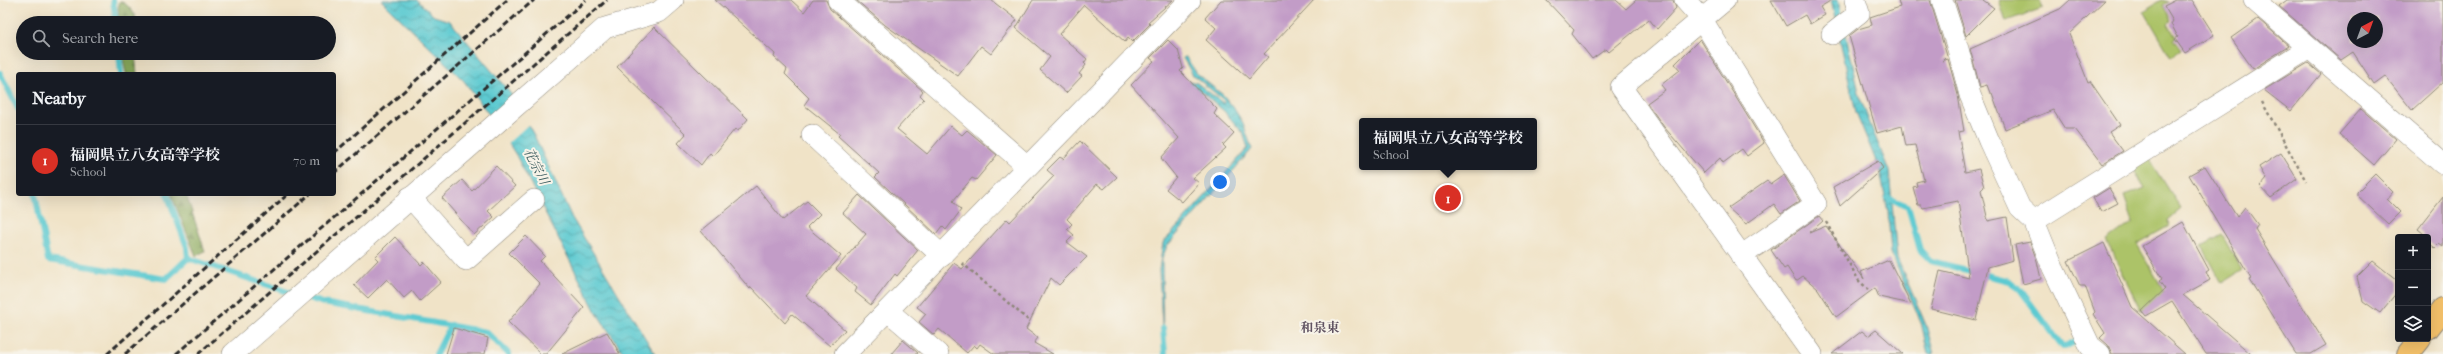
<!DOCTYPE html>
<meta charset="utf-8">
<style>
:root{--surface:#171b24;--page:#20242c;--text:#f1f3f6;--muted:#9ea1a6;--line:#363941;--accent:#d93025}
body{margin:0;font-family:"IM FELL French Canon","Noto Serif JP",serif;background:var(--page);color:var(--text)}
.controls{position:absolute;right:12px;bottom:12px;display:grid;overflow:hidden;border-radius:4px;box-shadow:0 4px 16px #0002}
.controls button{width:36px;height:36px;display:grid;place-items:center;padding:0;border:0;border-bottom:1px solid var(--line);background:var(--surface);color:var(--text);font:20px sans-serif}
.compass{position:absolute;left:2347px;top:12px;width:36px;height:36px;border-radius:50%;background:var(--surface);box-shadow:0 4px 16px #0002;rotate:41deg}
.you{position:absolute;left:1220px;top:182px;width:14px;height:14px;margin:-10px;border:3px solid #fff;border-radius:50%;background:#1a73e8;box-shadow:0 0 0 6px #1a73e833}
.badge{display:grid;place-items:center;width:26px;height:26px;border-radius:50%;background:var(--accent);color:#fff;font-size:13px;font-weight:700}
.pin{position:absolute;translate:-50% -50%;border:2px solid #fff;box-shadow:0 1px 4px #0006}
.popup{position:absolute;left:1359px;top:118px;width:178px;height:52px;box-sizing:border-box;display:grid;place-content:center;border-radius:4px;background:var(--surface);filter:drop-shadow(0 1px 3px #0005);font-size:13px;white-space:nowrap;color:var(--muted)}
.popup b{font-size:15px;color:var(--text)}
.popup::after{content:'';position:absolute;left:50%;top:100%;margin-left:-8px;border:8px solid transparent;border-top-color:var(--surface)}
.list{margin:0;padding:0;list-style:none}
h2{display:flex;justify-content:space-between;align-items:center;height:52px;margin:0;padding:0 16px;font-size:17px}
h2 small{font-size:13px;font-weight:400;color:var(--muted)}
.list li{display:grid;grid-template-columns:26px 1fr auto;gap:12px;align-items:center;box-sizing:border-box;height:72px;padding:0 16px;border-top:1px solid var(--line)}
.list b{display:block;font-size:15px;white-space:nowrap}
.list p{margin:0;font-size:13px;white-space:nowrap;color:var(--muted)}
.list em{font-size:13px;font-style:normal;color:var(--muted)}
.icon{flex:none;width:22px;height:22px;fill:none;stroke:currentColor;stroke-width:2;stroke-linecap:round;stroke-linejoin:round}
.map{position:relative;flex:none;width:2443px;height:354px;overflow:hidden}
.search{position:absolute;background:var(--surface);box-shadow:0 4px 16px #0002;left:16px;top:16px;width:320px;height:44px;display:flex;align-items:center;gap:10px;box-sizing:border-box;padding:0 14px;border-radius:22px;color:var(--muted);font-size:15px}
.panel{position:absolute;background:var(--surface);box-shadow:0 4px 16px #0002;left:16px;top:72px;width:320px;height:124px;border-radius:4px}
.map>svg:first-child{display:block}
</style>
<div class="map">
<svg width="2443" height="354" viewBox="0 0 2443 354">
<defs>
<pattern id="forest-firs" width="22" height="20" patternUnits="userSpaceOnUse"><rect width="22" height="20" fill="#89a95c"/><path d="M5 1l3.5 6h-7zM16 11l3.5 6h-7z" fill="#708a4c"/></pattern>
<pattern id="water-waves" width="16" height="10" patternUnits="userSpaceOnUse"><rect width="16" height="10" fill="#5dcad1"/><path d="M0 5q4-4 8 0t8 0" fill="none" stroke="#4da4aa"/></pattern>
</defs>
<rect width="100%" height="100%" fill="#f7f3e8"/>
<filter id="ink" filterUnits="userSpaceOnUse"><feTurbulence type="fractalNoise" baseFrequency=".025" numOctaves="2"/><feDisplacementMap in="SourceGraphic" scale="8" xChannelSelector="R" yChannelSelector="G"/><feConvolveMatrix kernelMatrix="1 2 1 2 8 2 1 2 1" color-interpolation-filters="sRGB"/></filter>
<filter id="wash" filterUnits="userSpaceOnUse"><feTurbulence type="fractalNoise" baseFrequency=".012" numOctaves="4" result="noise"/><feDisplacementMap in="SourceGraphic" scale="16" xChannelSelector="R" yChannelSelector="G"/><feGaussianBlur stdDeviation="0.9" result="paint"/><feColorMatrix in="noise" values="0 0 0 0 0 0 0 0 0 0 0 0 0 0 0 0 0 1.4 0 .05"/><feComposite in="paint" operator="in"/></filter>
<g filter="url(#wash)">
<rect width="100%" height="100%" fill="#f0e3c7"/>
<!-- green -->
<path fill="#acc368" stroke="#6c774a" d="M1999 0H2040L2043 8 2006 21Z
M2162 0 2169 2 2163 5 2171 21 2168 24 2176 37 2173 39 2181 50 2171 57 2144 11Z
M2148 156 2181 209 2168 220 2169 226 2137 244 2168 298 2141 311 2107 241 2133 222 2124 196 2145 188 2130 164Z
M2222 235 2242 270 2222 283 2202 246Z"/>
<!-- forest -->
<path fill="url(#forest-firs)" stroke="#5a6a44" d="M120 1C128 4 137 14 136 23H119L118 8Z
M122 53H135L137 74H126Z
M171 194H186L205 251 196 256Z"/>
<!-- water -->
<path fill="url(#water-waves)" stroke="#447a7e" d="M381 0H417L434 16 450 21 511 94 534 135 572 218 655 354H624L596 312 516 155 499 128 464 81Z
M1831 0H1838L1861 101 1889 171 1897 258 1926 325 1934 354H1928L1921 322 1891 253 1888 212 1880 171 1856 112Z
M1185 56 1198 75 1223 95 1233 107 1243 123 1252 149 1167 246 1162 259 1163 345 1159 270 1163 243 1248 148 1243 133 1224 111 1196 87 1155 77 1156 73 1197 83 1224 104 1225 101 1193 75 1183 58Z"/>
<!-- pier -->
<path fill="#f0e3c7" d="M514 95 530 123 507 144 497 129Z"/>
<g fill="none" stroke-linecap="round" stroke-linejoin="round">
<!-- stream -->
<path stroke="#5dcad1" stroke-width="6" d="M113 0 116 23
M119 53 121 74
M0 73 18 109
M35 194 48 260 166 279 188 258
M167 194 187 247 188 258
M1888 198 1908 206 1920 250 1931 261 2009 281 2019 288 2063 347 2076 341
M188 258 294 294
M305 297 323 303 486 332 509 354
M1163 328 1165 354
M436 354 451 325"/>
</g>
<g id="blocks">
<!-- building -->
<path fill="#c29cc7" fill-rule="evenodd" d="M715 0H791L804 12 813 0H826L830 9 923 91 920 95 924 99 897 129 927 154 951 126 962 135 967 130 997 155 976 180 972 178 953 201 961 210 946 230 942 226 936 234 875 177 879 173 838 136 840 134 804 105 809 98 785 74 787 69 774 57 775 54Z
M856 0H991L1017 20 991 54 981 46 958 76 885 25Z
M1033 0H1173L1148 22 1150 24 1132 42 1128 38 1125 42 1084 5 1059 34 1087 59 1084 63 1086 65 1079 74 1082 76 1066 93 1040 70 1050 57 1016 28Z
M1221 0H1314L1264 54 1268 57 1249 79 1206 40 1216 28 1205 18Z
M1546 0H1616L1626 9 1636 0H1673L1676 8 1657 29 1649 19 1609 52 1606 49 1592 59 1572 34 1574 30Z
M1771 0H1832L1820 7 1825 15 1810 24 1805 15 1786 26Z
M1898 0H1930L1947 56 1942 61 1948 59 1958 95 1964 131 1958 132 1965 172 1979 169 1984 187 1981 190 1988 221 2007 217 2013 260 1988 267 1976 320 1931 309 1940 271 1969 278 1958 201 1923 208 1921 205H1918L1913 187 1917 186 1916 182 1924 180 1915 145 1906 146 1902 126 1877 133 1849 36 1858 29 1872 25 1870 17 1900 7Z
M1955 0H1983L1994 8 1966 36Z
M2070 0H2105L2069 34 2088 82 2090 81 2120 125 2109 132 2123 151 2102 164 2075 129H2065L2053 110 2005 129 1992 93H1990L1987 85 1980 87 1970 49 2060 9Z
M2176 0H2192L2214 35 2185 53 2175 39 2178 37 2171 24 2173 21 2164 6Z
M2287 0H2443V82L2412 110 2385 76 2374 84 2353 52 2341 60 2279 6ZM2353 18H2377V42H2353Z
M2258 19 2289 46 2253 69 2231 38Z
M654 27 748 119 738 131 735 129 713 156 710 153 701 165 678 143 686 134 617 67Z
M1700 39 1764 143 1747 156 1742 149 1723 163 1720 158 1704 173 1664 127 1647 103 1665 90 1661 85 1680 70 1675 64Z
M1168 40 1178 50 1183 68 1180 71 1217 109 1214 114 1234 133 1223 145 1226 148 1193 178 1199 183 1182 202 1166 189 1176 177 1161 158 1179 138 1131 85 1154 61 1150 58Z
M2308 63 2321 74 2291 111 2264 90Z
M2361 109 2396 139 2374 165 2339 134Z
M1080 141 1117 177 1104 189 1097 184 1067 219 1072 224 1067 229 1074 235 1067 242 1087 257 1059 285 1051 278 1026 329 1038 338 1034 343 1053 354H994L980 344 977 348 974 345 967 353 939 329 934 335 919 322 926 314 917 307 954 263 962 269 1007 219 1010 222 1054 176 1047 170 1060 157 1063 159Z
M2281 153 2297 179 2271 198 2260 186 2266 179 2259 167Z
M1878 161 1883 168 1840 206 1833 187Z
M496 166 515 186 488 211 494 217 474 235 442 198 462 180 472 191Z
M2205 166 2237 217 2245 207 2258 225 2255 229 2326 345 2311 354H2296L2249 279 2251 278 2189 175Z
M2375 174 2393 192 2387 199 2400 212 2388 224 2357 195V192Z
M1784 175 1800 201 1781 214 1774 204 1746 224 1728 208 1767 181 1771 184Z
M756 186 783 220 807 201 820 214 807 227 841 256 806 296 845 330 830 346 792 314 785 323 751 287 750 289 701 231Z
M2109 188 2118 203 2101 212 2093 198Z
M859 195 918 250 897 276 895 274 871 305 855 292 857 288 836 269 866 234 843 213Z
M2443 197V247L2439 244 2435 248 2428 242V237H2422L2424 234 2418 229Z
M1819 216 1823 221 1809 233 1826 226 1864 279 1861 272 1889 260 1911 304 1879 297 1875 288 1836 317 1818 289 1803 276 1796 281 1787 267 1784 269 1771 250Z
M2183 222 2209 270 2206 272 2210 280 2183 295 2251 354H2206L2172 301 2146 316 2142 311 2165 289 2159 281 2162 279 2142 246Z
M526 236 545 256 540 261 584 308 546 354H541L508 322 540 284 509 253Z
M395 237 421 265 424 262 441 282 420 301 412 291 404 298 387 279 368 298 354 285 378 260 375 257Z
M2030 242 2037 261 2041 279 2023 284 2015 245Z
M2104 243 2132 307 2185 354H2112L2108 345 2100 338 2105 333 2093 314 2095 312 2085 286H2080L2068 261Z
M2373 261 2398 281V291L2380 313 2363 301 2357 277Z
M454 328 488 338 485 354H446Z
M1876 330 1903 354H1832L1862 331 1868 336Z
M607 332 620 354H562Z
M903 340 918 353 917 354H891Z"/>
</g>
</g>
<g filter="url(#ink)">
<use href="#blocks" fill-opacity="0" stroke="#8e8779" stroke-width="1"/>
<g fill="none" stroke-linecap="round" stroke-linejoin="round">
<!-- minor casing -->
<g stroke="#8e8779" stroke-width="22">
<path id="minor" d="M838 0 1027 166
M1685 0 1701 18 1816 204 1741 256
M1725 0 1621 87 1812 354
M1942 0 1958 49 1970 95 1989 141 2020 208 2034 221 2053 268 2090 346 2100 354
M2254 0 2443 164
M1832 34 1859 13 1855 0
M812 135 942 256
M410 197 466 260 534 200
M2034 221 2309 48
M888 311 938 354
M233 354 605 28 659 12 673 0
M845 354 1190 0"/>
</g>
<!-- trunk casing -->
<g stroke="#8e8779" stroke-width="24">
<path id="trunk" d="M2428 328 2443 309
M2408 354 2420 339"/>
</g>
<!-- path -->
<path stroke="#8e8779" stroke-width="2.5" stroke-dasharray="3 3" stroke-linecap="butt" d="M2262 102 2306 181
M1826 222 1859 281 1868 289
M962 263 1028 320"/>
<!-- minor -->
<use href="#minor" stroke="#fff" stroke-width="21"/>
<!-- trunk -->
<use href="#trunk" stroke="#f4c16b" stroke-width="22"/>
<!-- rail -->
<path stroke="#2b2b2b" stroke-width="3" stroke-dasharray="6 3" stroke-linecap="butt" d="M334 153 507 0
M334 173 534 0
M107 354 288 194
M125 354 310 194
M176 354 586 0
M198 354 607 0"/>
</g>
</g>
<g text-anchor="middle" stroke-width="4" stroke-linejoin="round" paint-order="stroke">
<!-- water labels -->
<g font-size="13" font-style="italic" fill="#3a5b5d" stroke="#f7f3e8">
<text transform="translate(537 166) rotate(63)" y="5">花宗川</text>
</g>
<!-- neighbourhood labels -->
<g font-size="13" font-weight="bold" fill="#605362" stroke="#f7f3e8">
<text x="1320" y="332">和泉東</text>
</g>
</g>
</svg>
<div class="controls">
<button>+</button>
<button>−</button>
<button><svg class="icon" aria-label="layers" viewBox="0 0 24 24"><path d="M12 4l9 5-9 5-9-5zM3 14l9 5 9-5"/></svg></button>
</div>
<svg class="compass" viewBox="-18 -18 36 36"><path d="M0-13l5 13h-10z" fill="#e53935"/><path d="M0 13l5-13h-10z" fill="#9ea1a6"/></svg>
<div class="you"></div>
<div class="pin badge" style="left:1448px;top:198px">1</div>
<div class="popup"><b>福岡県立八女高等学校</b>School</div>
<div class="search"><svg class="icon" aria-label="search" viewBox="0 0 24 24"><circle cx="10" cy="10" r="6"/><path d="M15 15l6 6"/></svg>Search here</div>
<section class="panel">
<h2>Nearby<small></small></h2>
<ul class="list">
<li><span class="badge">1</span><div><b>福岡県立八女高等学校</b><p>School</p></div><em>70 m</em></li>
</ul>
</section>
</div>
